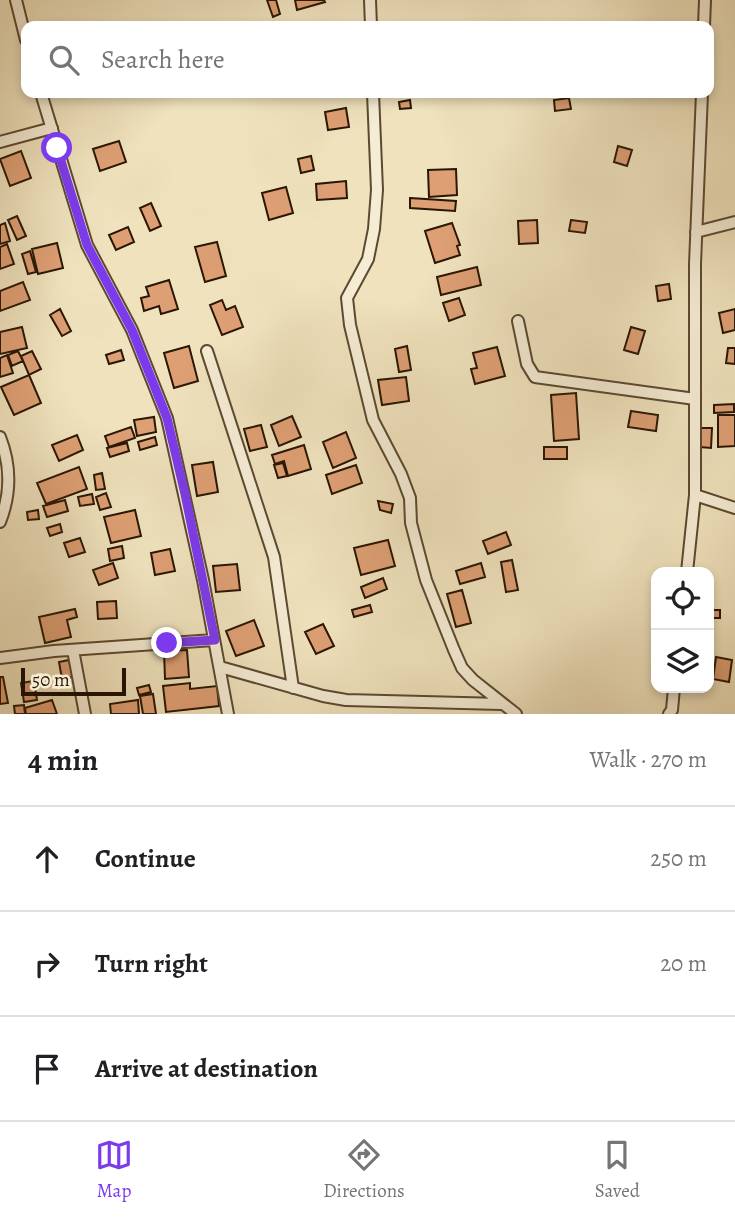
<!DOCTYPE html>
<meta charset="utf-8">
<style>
:root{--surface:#fff;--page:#f2f2f2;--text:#202124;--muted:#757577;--line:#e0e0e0;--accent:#7c3aed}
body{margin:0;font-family:Alegreya,serif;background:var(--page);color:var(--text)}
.controls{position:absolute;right:21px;bottom:21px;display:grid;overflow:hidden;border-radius:14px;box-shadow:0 4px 10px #0003}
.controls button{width:63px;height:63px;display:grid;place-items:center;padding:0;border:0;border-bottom:2px solid var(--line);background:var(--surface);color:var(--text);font:35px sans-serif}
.scale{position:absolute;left:21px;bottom:18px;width:105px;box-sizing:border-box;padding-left:7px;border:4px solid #2a1604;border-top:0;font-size:19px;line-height:24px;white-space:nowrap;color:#2a1604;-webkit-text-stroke:5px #f5ecd4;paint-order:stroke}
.stop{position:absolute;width:21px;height:21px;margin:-16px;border:5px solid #7c3aed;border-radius:50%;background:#fff}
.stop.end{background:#7c3aed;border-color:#fff;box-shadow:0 2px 7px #0008}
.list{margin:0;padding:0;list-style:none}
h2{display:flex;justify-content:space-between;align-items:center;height:91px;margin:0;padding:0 28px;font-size:30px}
h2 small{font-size:23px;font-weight:400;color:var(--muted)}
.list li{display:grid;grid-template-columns:46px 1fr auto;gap:21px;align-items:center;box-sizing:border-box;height:105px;padding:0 28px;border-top:2px solid var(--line)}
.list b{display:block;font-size:26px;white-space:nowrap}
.list em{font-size:23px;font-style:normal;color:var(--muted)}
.icon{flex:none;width:38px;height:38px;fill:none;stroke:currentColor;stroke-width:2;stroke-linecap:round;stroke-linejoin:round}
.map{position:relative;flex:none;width:735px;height:714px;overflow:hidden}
.search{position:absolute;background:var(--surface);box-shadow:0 4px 10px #0003;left:21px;right:21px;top:21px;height:77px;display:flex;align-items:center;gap:18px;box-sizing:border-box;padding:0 24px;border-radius:14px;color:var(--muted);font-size:26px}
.sheet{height:406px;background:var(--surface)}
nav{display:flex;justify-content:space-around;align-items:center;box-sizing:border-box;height:98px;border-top:2px solid var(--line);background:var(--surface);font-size:19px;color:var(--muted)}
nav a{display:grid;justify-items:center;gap:4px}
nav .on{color:var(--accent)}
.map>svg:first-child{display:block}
</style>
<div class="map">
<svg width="735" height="714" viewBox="0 0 735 714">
<rect width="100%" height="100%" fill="#efe2bd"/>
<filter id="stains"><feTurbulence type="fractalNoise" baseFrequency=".00286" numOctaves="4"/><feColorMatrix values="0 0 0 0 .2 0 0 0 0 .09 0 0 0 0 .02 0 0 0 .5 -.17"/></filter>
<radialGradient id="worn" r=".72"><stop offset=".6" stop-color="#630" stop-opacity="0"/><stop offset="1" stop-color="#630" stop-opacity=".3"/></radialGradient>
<!-- building -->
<path fill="#dd9f73" stroke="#2a1604" stroke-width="2" d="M267 0H276L280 14 273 17Z
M295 0H324L325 2 297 10Z
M569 98 571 109 555 111 554 100Z
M410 100 411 108 400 109 399 102Z
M346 108 349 127 328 130 325 112Z
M119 141 126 162 100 171 93 149Z
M618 146 632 150 627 166 614 162Z
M21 151 31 178 10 186 0 159Z
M311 156 314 170 301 173 298 159Z
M456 169 457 195 429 197 428 170Z
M346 181 347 198 317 200 316 184Z
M286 187 293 213 269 220 262 193Z
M410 198 456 201 455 211 410 208Z
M151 203 161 226 150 231 140 208Z
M17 216 26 236 17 240 8 220Z
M537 220 538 243 519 244 518 221Z
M571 220 587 222 585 233 569 231Z
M5 223 10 241 0 244V225Z
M452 223 460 245 457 246 460 255 435 263 425 231Z
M128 227 134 242 116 250 109 235Z
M217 242 226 276 205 282 195 247Z
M57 243 63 268 38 274 32 249Z
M7 244 14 264 0 269V247Z
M30 251 36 272 28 274 22 254Z
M477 267 481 285 441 295 437 277Z
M169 280 178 309 161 314 159 306 144 311 141 298 149 296 146 287Z
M23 282 30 300 0 311V291Z
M669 284 671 299 658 301 656 286Z
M459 298 465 315 449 321 443 303Z
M222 300 226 310 235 306 243 327 222 335 210 305Z
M60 309 71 331 62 336 50 315Z
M735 309V330L723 333 719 313Z
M22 327 27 348 0 354V332Z
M631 327 645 331 638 354 624 350Z
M189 346 198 381 174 388 164 353Z
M407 346 411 370 399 372 395 349Z
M497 347 505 376 475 384 471 369 477 368 473 353Z
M728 348H735V364L726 363Z
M121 350 124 360 109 364 106 355Z
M18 351 23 361 12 366 8 355Z
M32 351 41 369 29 375 21 356Z
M7 355 13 373 0 377V358Z
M29 375 41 403 14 415 1 387Z
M406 377 409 401 382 405 378 380Z
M576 393 579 439 554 441 551 395Z
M734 404V412L714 413V405Z
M631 411 658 415 656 431 628 427Z
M718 415H735V446L718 447Z
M292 416 301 437 279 446 271 425Z
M154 417 156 432 137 436 134 420Z
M261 425 267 447 250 451 244 429Z
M131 427 135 438 109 447 105 436Z
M701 428H712L711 448 700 447Z
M346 432 356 458 333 468 323 442Z
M77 435 83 450 59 461 52 445Z
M155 437 157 445 140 450 138 442Z
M127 443 129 451 110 457 107 448Z
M304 445 311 469 288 476 284 461 275 464 272 455Z
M544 447H567V459H544Z
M213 462 218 492 197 496 192 465Z
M283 463 287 476 278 478 274 465Z
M356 465 362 483 332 494 326 475Z
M79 467 87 489 46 504 37 483Z
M102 473 105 489 96 490 94 475Z
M106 493 111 507 100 510 96 497Z
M92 494 94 504 80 506 78 497Z
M65 500 68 511 47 517 43 506Z
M378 501 393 504 391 513 380 510Z
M38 510 39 519 28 520 27 512Z
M135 510 141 536 111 543 104 517Z
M60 524 62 532 50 536 47 528Z
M506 532 511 545 488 554 483 541Z
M80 538 85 552 69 557 64 543Z
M388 540 395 566 361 575 354 548Z
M122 546 124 558 110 561 108 549Z
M170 549 175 571 155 575 151 553Z
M512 560 518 590 506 592 501 562Z
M113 563 118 578 99 585 93 570Z
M481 563 485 577 460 584 456 571Z
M237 564 240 590 216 592 213 566Z
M383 578 387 589 365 598 361 587Z
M462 590 471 623 456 627 447 594Z
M116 601 117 618 98 619 97 602Z
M370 605 372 612 354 617 352 610Z
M75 609 77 617 67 620 71 637 45 643 39 617Z
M710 610H720V618H710Z
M254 620 264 646 236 656 226 631Z
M323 624 334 646 316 654 305 632Z
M187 650 189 677 165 679 164 651Z
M716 657 732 660 729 682 713 679Z
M69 660 73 677 62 679 59 662Z
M0 677H3L8 703 0 704Z
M34 681 37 700 24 702 21 683Z
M190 683V689L217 686 219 706 166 712 163 686Z
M149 685 151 692 139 695 137 688Z
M153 694 156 714H143L140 696Z
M52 700 57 714H26L25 708Z
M138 700 139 714H111L110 704Z
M24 705 25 714H15L14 706Z"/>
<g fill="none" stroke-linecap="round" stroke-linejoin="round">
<!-- minor casing -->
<g stroke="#5b4932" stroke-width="14">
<path id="minor" d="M16 0 26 40
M370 0 371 26
M704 26 705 0
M41 93 87 245 132 330 167 418 203 580 228 714
M373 93 377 190 374 229 368 259 347 298 350 325 373 420 401 474 410 498 411 523 426 580 454 650 462 668 473 680 516 714
M0 142 52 128
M696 232 735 222
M518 321 527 364 535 377 695 399
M207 351 274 557 293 688
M0 437C11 465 11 494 0 522
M695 495 735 508
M687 572 695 495V264L702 93
M73 650 85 714
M0 658 54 651 214 640
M220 667 323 696 346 700 501 704
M669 714 672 710 674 688"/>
</g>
<!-- minor -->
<use href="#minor" stroke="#f5ecd4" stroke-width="10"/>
</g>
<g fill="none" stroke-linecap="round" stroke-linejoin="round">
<!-- route -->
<path stroke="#7c3aed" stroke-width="9" d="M57 148 87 245 132 330 167 418 185 494 215 640 167 643"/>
</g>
<rect width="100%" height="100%" filter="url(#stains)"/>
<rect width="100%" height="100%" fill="url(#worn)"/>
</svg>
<div class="controls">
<button><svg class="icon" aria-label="locate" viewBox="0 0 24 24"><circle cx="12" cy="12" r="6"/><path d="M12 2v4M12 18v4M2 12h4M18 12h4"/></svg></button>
<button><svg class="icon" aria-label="layers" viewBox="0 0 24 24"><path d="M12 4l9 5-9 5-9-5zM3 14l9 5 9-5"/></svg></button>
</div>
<div class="scale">50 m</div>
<div class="stop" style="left:57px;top:148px"></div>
<div class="stop end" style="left:167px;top:643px"></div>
<div class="search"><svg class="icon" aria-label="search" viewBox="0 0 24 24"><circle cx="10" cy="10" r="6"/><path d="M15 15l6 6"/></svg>Search here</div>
</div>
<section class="sheet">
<h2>4 min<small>Walk · 270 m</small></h2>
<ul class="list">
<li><svg class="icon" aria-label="ahead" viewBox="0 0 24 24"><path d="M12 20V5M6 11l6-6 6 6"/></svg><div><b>Continue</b></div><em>250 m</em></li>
<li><svg class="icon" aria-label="right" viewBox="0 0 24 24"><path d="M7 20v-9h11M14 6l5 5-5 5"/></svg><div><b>Turn right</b></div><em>20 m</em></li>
<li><svg class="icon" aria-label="arrive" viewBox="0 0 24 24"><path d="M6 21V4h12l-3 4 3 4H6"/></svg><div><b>Arrive at destination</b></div></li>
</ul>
</section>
<nav>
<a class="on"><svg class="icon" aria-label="map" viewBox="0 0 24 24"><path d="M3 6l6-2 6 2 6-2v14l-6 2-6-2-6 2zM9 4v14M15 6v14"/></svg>Map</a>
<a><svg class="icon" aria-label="directions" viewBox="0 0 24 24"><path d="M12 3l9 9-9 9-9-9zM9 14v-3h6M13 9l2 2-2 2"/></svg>Directions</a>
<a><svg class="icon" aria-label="saved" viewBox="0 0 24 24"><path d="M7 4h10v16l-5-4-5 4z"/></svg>Saved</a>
</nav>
